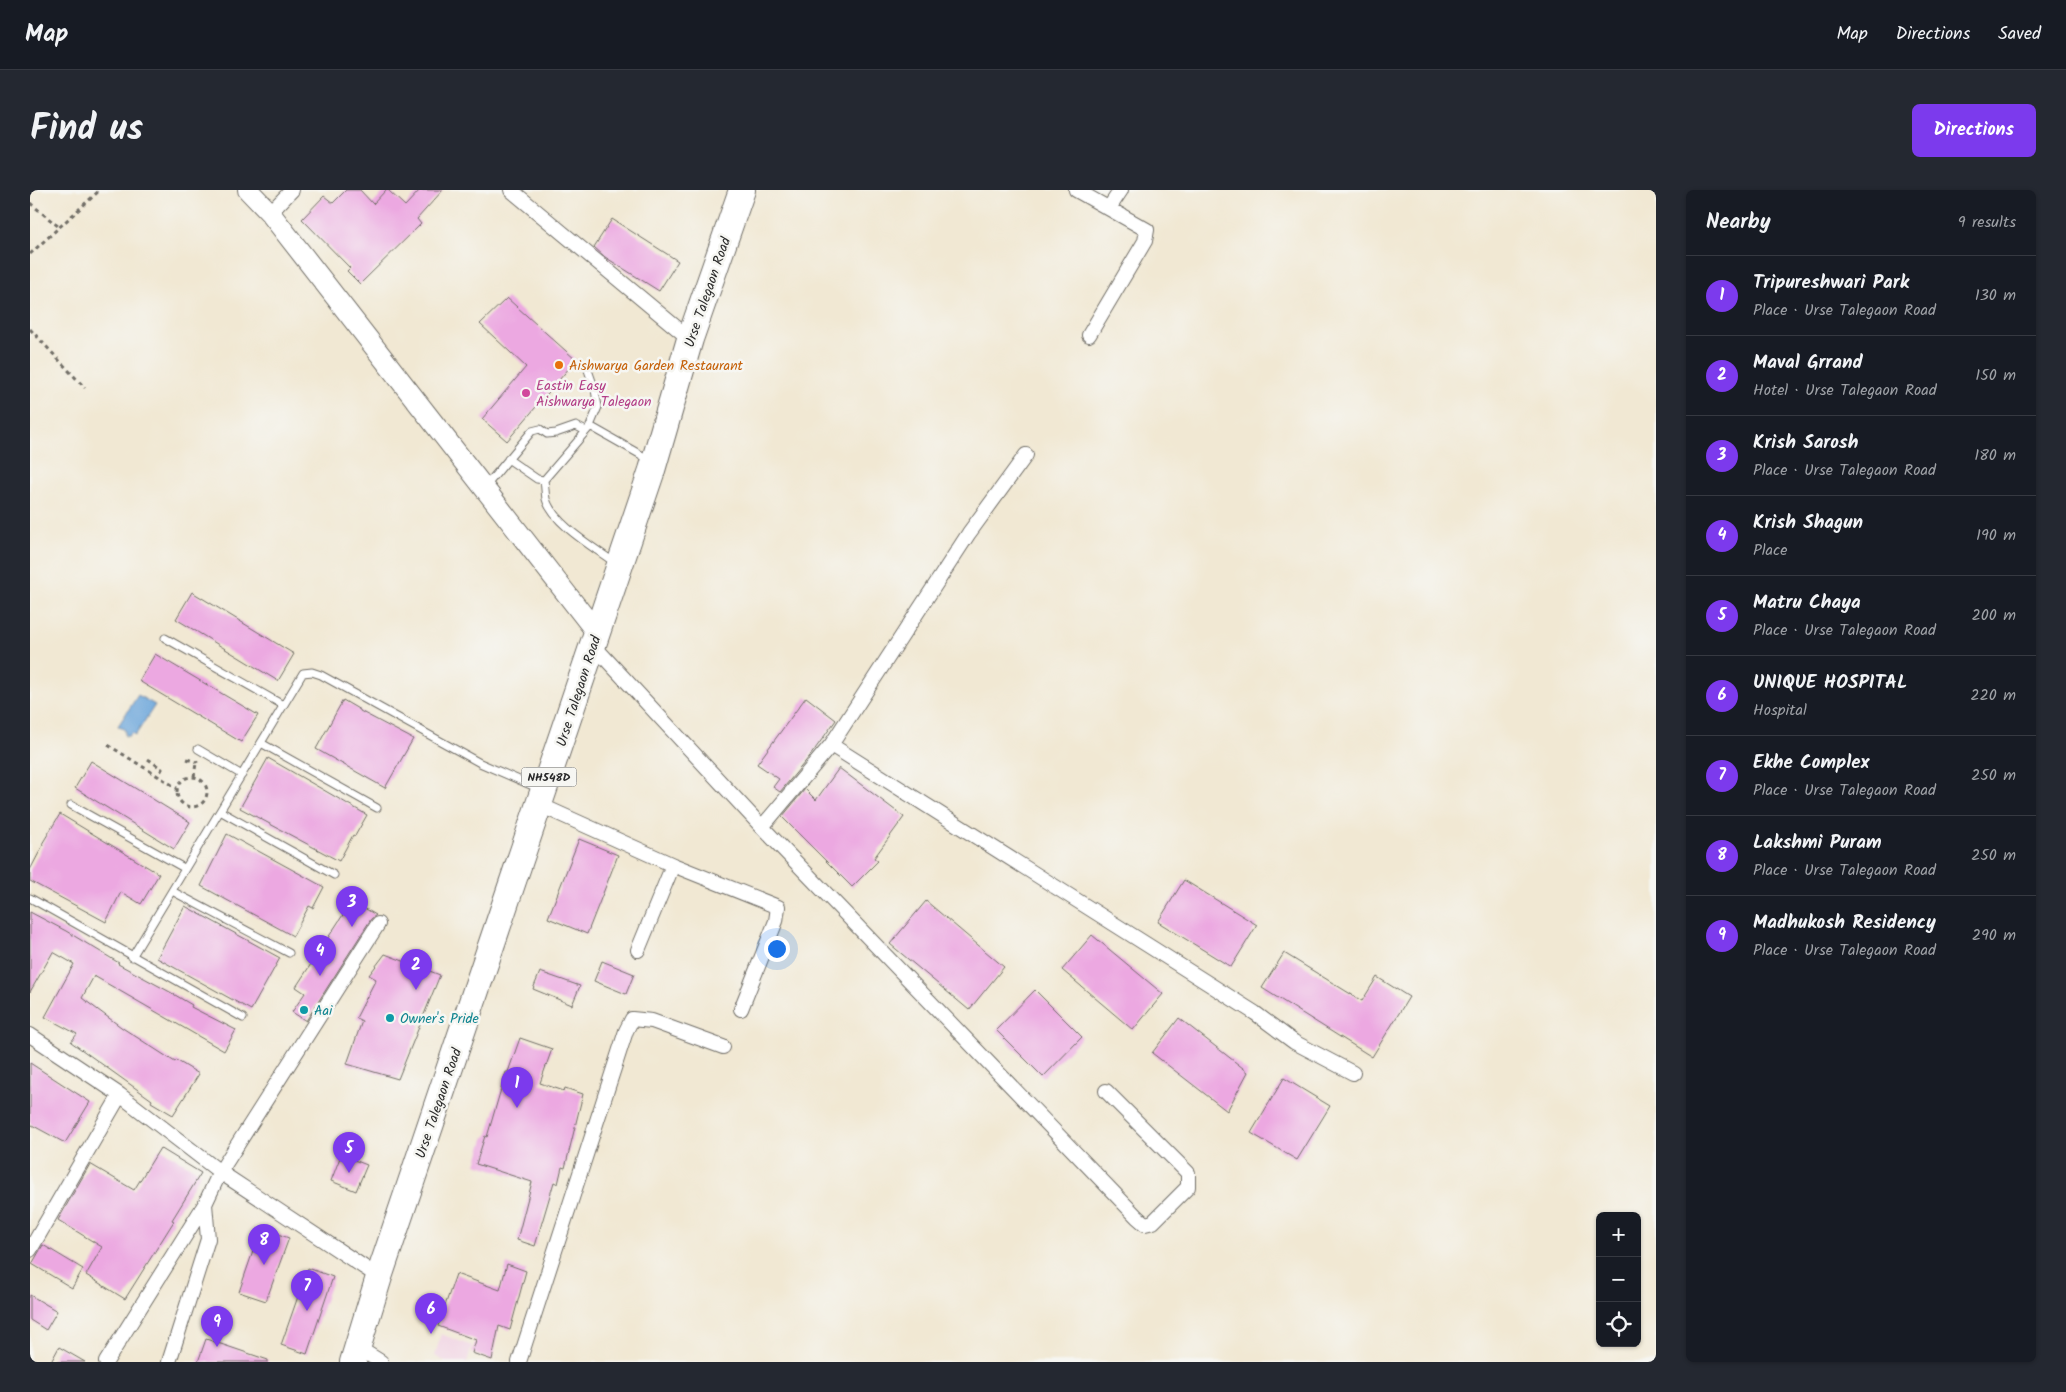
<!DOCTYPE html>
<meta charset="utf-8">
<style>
:root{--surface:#171b24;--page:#242831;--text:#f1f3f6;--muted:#9ea1a6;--line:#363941;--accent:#7c3aed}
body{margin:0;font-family:Kalam,sans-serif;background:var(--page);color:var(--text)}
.controls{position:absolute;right:15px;bottom:15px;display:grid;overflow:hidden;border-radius:8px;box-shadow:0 1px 4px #0004}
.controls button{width:45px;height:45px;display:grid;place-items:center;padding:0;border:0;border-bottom:1px solid var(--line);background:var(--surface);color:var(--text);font:25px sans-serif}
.you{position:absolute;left:746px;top:758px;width:18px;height:18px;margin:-12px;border:4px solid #fff;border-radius:50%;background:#1a73e8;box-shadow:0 0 0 8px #1a73e833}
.badge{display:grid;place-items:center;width:32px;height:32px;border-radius:50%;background:var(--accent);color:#fff;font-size:16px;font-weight:700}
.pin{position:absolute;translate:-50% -41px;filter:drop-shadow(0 1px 2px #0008)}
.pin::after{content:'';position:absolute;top:26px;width:18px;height:15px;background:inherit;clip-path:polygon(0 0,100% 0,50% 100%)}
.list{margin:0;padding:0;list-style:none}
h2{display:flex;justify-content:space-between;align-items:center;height:65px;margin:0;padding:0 20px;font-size:21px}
h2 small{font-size:16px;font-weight:400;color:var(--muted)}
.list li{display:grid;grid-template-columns:32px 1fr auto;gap:15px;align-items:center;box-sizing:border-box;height:80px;padding:0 20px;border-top:1px solid var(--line)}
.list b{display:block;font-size:19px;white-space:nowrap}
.list p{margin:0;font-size:16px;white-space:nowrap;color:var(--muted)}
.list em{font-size:16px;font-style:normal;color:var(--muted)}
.icon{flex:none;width:28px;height:28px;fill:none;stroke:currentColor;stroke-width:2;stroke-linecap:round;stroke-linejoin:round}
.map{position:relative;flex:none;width:1626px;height:1172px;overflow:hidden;border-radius:8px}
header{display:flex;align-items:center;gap:30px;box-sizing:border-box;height:70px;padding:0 25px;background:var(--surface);border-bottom:1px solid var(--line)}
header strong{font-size:24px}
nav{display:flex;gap:28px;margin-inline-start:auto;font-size:18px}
.intro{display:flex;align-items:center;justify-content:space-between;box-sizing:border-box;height:120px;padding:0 30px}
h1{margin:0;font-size:35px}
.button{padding:12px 22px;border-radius:8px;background:var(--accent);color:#fff;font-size:18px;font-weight:700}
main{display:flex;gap:30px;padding:0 30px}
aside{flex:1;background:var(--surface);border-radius:8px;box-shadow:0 1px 4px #0004}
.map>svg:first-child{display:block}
</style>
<header>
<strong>Map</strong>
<nav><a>Map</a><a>Directions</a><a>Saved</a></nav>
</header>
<div class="intro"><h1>Find us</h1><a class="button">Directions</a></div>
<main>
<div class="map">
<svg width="1626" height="1172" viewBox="0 0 1626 1172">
<rect width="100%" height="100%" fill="#f6f6f2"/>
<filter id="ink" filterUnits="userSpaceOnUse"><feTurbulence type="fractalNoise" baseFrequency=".02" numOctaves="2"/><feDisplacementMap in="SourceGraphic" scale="10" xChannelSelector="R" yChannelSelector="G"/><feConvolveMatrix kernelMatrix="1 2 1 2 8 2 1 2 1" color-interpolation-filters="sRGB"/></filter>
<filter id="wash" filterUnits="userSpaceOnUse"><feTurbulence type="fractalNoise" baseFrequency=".0096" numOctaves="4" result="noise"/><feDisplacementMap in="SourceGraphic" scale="20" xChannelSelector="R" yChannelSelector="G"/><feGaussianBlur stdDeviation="1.12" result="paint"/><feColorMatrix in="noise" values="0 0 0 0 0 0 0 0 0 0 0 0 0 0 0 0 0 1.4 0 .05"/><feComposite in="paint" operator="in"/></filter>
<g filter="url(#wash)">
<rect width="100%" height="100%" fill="#f1e8d3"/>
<!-- built -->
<path fill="#f1d0e2" d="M411 1144 442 1156 437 1172H416L405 1166Z"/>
<!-- water -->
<path fill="#6aa5da" stroke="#4a6882" d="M108 505 125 515 105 546 102 543 99 546H95V540L88 536Z"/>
<g id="blocks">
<!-- building -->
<path fill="#eca8e1" d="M316 0H330L343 14 356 0H358L375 16 390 0H413L387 29 391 34 330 94 317 81 320 78 272 29 294 6 303 13Z
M582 29 648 71 629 101 575 67 564 57Z
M477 108 546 170 477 251 452 229 496 177 450 134Z
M162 402 264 464 248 491 146 429Z
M125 464 228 525 211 552 109 491Z
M776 507 806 530 780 566 750 602 743 597 749 589 727 574Z
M313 510 330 520V521L383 549 355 598 286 559Z
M238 568 337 625 325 646 323 645 309 671 210 618Z
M61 571 160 632 144 659 45 598Z
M809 578 874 627 844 668 848 671 822 697 752 627 775 599 786 610Z
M30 624 129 684 111 714 91 702 76 732 0 691V680L13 655 12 654Z
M197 644 294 697 283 718 279 716 263 746 171 696Z
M549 649 588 665 557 744 518 728Z
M1154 690 1227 735 1201 777 1128 732Z
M322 711 346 725 341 729 276 831 262 822 275 803 266 797Z
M896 711 974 777 939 820 860 754Z
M155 716 250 768 221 820 127 768Z
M0 722 36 741 89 773 88 774 140 802 162 815 161 817 206 840 194 861 64 786 52 808 91 837 145 872 146 870 169 884 143 925 121 912 122 910 41 852 47 844 15 827 44 774 23 762 0 802Z
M1062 745 1133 804 1103 840 1032 780Z
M1254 763 1332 811 1347 787 1379 807 1342 867 1232 798Z
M355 764 410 785 368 889 317 874 332 831 326 828 346 789 339 785Z
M572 771 604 784 596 804 564 791Z
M510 782 550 796 542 815 503 799Z
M1005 800 1052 847 1013 887 966 840Z
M1149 828 1218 882 1197 921 1122 863Z
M490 848 522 859 510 893 534 901 535 898 553 904 535 978 532 977 528 994 524 992 505 1056 487 1050 502 992 446 974 455 946 457 947 476 882H478Z
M0 873 60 912 35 953 0 934Z
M1254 888 1300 916 1267 970 1221 943Z
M130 958 171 983 142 1030 144 1031 95 1109 56 1085 72 1057 28 1030 60 974 104 1000Z
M311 965 337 975 326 1001 301 991Z
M231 1038 259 1048 236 1111 209 1102Z
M13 1055 53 1079 42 1098 2 1074Z
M477 1074 496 1081 480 1140 469 1136 462 1170 442 1163 446 1150 408 1136 426 1084 470 1100Z
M278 1078 303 1087 277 1164 251 1155Z
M0 1105 27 1121 16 1140 0 1130Z
M176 1149 238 1170V1172H168Z
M29 1157 55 1172H21Z"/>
</g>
</g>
<g filter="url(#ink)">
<use href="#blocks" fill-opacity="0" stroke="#706d66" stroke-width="1"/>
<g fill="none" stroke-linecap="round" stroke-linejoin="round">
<!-- lane casing -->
<g stroke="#706d66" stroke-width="9">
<path id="lane" d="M558 180 565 200 568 217 560 236 620 270
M478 269 507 289 514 290 558 239
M514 290C515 296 515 303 516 309 523 334 565 358 585 373
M456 296 502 241 510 239 517 244 526 243 546 236 556 241
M135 448 253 515
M231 553 347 618
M168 559 212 585
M41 615 154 678
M190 621 304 685
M142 701 259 763
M0 708 213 828
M102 767 273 483 282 482 291 485 450 573 510 599"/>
</g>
<!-- street casing -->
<g stroke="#706d66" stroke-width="16">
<path id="street" d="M481 0 660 149
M1046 0 1117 40 1115 51 1059 145
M1079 18 1091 0
M240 23 262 0
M563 455 732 637 1107 1027 1115 1034 1123 1032 1158 997V983L1076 901
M801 555 1225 823 1264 852 1323 883
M510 615 643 675
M732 637 801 555 939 343 996 265
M608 760 643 675 748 717 746 731 711 819
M0 845 90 905 190 982 349 1087
M0 1060 90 905
M327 1157 351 1172
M76 1172 175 1014 190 982 348 734
M139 1172 178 1049 175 1014
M489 1172 596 841 602 829 622 831 693 857"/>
</g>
<!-- secondary casing -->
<g stroke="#706d66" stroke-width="22">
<path id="secondary" d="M218 0 240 23 567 443"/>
</g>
<!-- highway casing -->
<g stroke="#706d66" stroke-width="28">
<path id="highway" d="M323 1172 349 1087 622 280 660 149 712 0"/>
</g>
<!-- path -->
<path stroke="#706d66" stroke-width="3" stroke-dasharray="4 4" stroke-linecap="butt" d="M0 13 29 37
M0 64 70 0
M0 139 55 198
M78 555 147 598
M118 569 132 579 128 586
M157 569 166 572 168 571
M164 587 166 573
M147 602a15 15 0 1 1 30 0a15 15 0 1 1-30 0Z"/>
<!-- lane -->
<use href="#lane" stroke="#fff" stroke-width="7"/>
<!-- street -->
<use href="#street" stroke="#fff" stroke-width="14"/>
<!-- secondary -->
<use href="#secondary" stroke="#fff" stroke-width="20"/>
<!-- highway -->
<use href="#highway" stroke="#fff" stroke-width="26"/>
</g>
</g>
<!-- markers -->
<circle fill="#e8710a" stroke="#f6f6f2" stroke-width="2" cx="529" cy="175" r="5"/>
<circle fill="#d1479c" stroke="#f6f6f2" stroke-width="2" cx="496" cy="203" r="5"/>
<g fill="#0f9aa8" stroke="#f6f6f2" stroke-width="2">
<circle cx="274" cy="820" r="5"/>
<circle cx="360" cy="828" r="5"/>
</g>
<g text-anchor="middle" stroke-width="5" stroke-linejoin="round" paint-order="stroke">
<!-- shield labels -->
<rect fill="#f6f6f2" stroke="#686867" stroke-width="1" x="491.5" y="577.5" width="55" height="19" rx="4"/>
<g font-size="12" font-weight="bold" fill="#2b2b2b">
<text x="519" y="591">NH548D</text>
</g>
<!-- street labels -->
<g font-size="14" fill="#2b2b2b" stroke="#f6f6f2">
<text transform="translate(677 102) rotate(-71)" y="5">Urse Talegaon Road</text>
<text transform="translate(548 501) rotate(-72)" y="5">Urse Talegaon Road</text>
<text transform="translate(408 913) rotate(-71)" y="5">Urse Talegaon Road</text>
</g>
<!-- food labels -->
<g font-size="14" fill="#c56008" stroke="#f6f6f2" text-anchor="start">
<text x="539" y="180">Aishwarya Garden Restaurant</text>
</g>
<!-- hotel labels -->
<g font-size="14" fill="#b23c85" stroke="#f6f6f2" text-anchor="start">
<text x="506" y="200">Eastin Easy<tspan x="506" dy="16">Aishwarya Talegaon</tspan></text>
</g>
<!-- culture labels -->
<g font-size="14" fill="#0d838f" stroke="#f6f6f2" text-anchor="start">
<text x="284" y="825">Aai</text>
<text x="370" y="833">Owner's Pride</text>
</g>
</g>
</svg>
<div class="controls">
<button>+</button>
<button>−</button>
<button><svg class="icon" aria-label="locate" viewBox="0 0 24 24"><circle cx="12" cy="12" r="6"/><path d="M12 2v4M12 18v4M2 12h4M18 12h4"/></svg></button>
</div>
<div class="you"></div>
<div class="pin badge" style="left:487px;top:918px">1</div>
<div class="pin badge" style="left:386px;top:800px">2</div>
<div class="pin badge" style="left:322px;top:737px">3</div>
<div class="pin badge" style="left:290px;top:786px">4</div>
<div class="pin badge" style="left:319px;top:983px">5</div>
<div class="pin badge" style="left:401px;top:1144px">6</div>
<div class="pin badge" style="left:277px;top:1121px">7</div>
<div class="pin badge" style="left:234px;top:1075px">8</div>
<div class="pin badge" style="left:187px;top:1157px">9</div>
</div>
<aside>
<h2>Nearby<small>9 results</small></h2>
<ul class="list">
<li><span class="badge">1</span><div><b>Tripureshwari Park</b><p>Place · Urse Talegaon Road</p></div><em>130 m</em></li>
<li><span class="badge">2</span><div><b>Maval Grrand</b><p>Hotel · Urse Talegaon Road</p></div><em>150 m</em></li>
<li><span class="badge">3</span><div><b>Krish Sarosh</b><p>Place · Urse Talegaon Road</p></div><em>180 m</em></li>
<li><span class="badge">4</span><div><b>Krish Shagun</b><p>Place</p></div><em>190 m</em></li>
<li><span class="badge">5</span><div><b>Matru Chaya</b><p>Place · Urse Talegaon Road</p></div><em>200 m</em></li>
<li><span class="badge">6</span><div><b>UNIQUE HOSPITAL</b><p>Hospital</p></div><em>220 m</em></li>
<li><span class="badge">7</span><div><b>Ekhe Complex</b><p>Place · Urse Talegaon Road</p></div><em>250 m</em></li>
<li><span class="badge">8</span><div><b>Lakshmi Puram</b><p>Place · Urse Talegaon Road</p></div><em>250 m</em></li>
<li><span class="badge">9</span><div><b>Madhukosh Residency</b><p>Place · Urse Talegaon Road</p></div><em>290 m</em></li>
</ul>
</aside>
</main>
